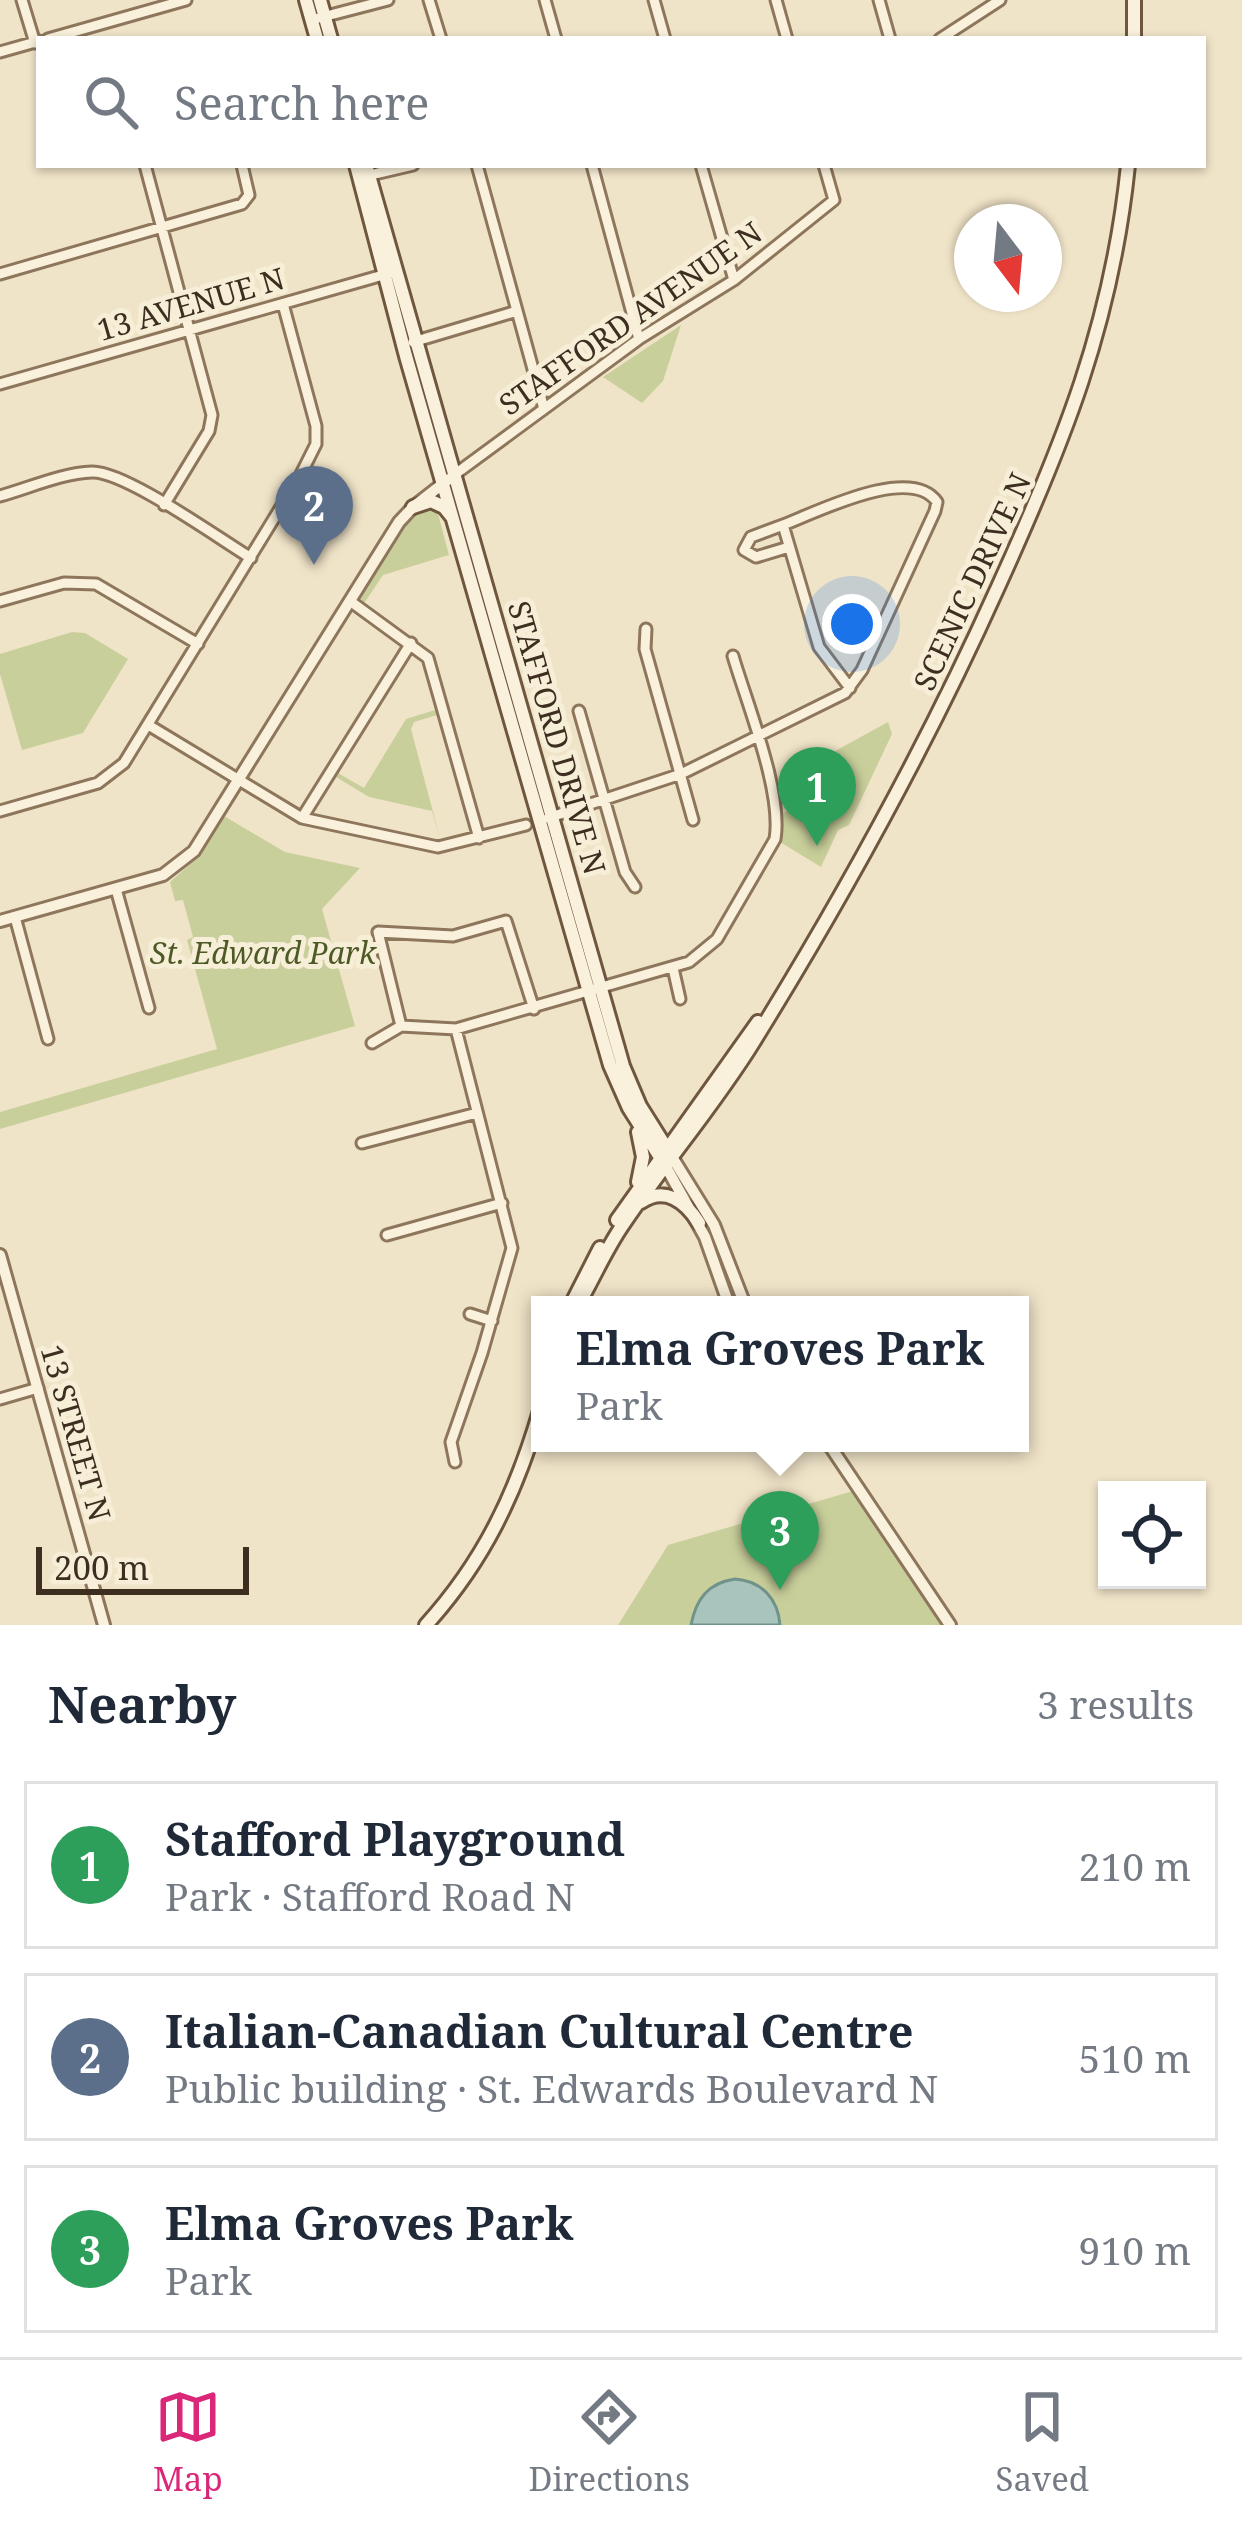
<!DOCTYPE html>
<meta charset="utf-8">
<style>
:root{--surface:#fff;--page:#f2f2f3;--text:#1f2937;--muted:#747a83;--line:#e0e1e3;--accent:#db2777}
body{margin:0;font-family:"Noto Serif",serif;background:var(--page);color:var(--text)}
.controls{position:absolute;right:36px;bottom:36px;display:grid;overflow:hidden;border-radius:0px;box-shadow:0 3px 9px #0004}
.controls button{width:108px;height:108px;display:grid;place-items:center;padding:0;border:0;border-bottom:3px solid var(--line);background:var(--surface);color:var(--text);font:60px sans-serif}
.compass{position:absolute;left:954px;top:204px;width:108px;height:108px;border-radius:50%;background:var(--surface);box-shadow:0 3px 9px #0004;rotate:164deg}
.scale{position:absolute;left:36px;bottom:30px;width:213px;box-sizing:border-box;padding-left:12px;border:6px solid #3d2e20;border-top:0;font-size:33px;line-height:42px;white-space:nowrap;color:#3d2e20;-webkit-text-stroke:9px #f7eed8;paint-order:stroke}
.you{position:absolute;left:852px;top:624px;width:42px;height:42px;margin:-30px;border:9px solid #fff;border-radius:50%;background:#1a73e8;box-shadow:0 0 0 18px #1a73e833}
.badge{display:grid;place-items:center;width:78px;height:78px;border-radius:50%;background:var(--accent);color:#fff;font-size:39px;font-weight:700}
.pin{position:absolute;translate:-50% -99px;filter:drop-shadow(0 3px 6px #0008)}
.pin::after{content:'';position:absolute;top:63px;width:42px;height:36px;background:inherit;clip-path:polygon(0 0,100% 0,50% 100%)}
.popup{position:absolute;left:531px;top:1296px;width:498px;height:156px;box-sizing:border-box;display:grid;place-content:center;border-radius:0px;background:var(--surface);filter:drop-shadow(0 3px 9px #0005);font-size:39px;white-space:nowrap;color:var(--muted)}
.popup b{font-size:45px;color:var(--text)}
.popup::after{content:'';position:absolute;left:50%;top:100%;margin-left:-24px;border:24px solid transparent;border-top-color:var(--surface)}
.list{margin:0;padding:0;list-style:none}
h2{display:flex;justify-content:space-between;align-items:center;height:156px;margin:0;padding:0 48px;font-size:51px}
h2 small{font-size:39px;font-weight:400;color:var(--muted)}
.list li{display:grid;grid-template-columns:78px 1fr auto;gap:36px;align-items:center;box-sizing:border-box;height:168px;margin:0 24px 24px;padding:0 24px;border:3px solid var(--line);border-radius:0px}
.list b{display:block;font-size:45px;white-space:nowrap}
.list p{margin:0;font-size:39px;white-space:nowrap;color:var(--muted)}
.list em{font-size:39px;font-style:normal;color:var(--muted)}
.icon{flex:none;width:66px;height:66px;fill:none;stroke:currentColor;stroke-width:2;stroke-linecap:round;stroke-linejoin:round}
.map{position:relative;flex:none;width:1242px;height:1625px;overflow:hidden}
.search{position:absolute;background:var(--surface);box-shadow:0 3px 9px #0004;left:36px;right:36px;top:36px;height:132px;display:flex;align-items:center;gap:30px;box-sizing:border-box;padding:0 42px;border-radius:0px;color:var(--muted);font-size:45px}
.sheet{height:732px;background:var(--surface)}
nav{display:flex;justify-content:space-around;align-items:center;box-sizing:border-box;height:168px;border-top:3px solid var(--line);background:var(--surface);font-size:33px;color:var(--muted)}
nav a{display:grid;justify-items:center;gap:6px}
nav .on{color:var(--accent)}
.map>svg:first-child{display:block}
</style>
<div class="map">
<svg width="1242" height="1625" viewBox="0 0 1242 1625">
<rect width="100%" height="100%" fill="#f0e4c8"/>
<!-- green -->
<path fill="#c9cf9b" d="M681 325 663 381 642 403 603 377Z
M431 508 437 510 449 555 383 575 363 605 360 596C377 568 397 516 431 508Z
M72 632 85 633 128 659 83 733 22 750 0 674V654Z
M435 710 437 715 414 722 411 729 441 842 432 811 369 797 336 777 338 773 364 788 406 719Z
M888 722 892 734 849 825 838 830 821 867 775 839 777 817 818 792 808 766Z
M224 816 285 852 360 868 322 909 355 1026 0 1129V1112L217 1049 187 940 193 937 183 900 175 901 170 882 199 856Z
M853 1491 944 1625H618L668 1545Z"/>
<!-- water -->
<path fill="#a9c4bc" stroke="#6f938a" stroke-width="3" d="M735 1579C762 1581 778 1599 780 1625H691C696 1599 708 1583 735 1579Z"/>
<g fill="none" stroke-linecap="round" stroke-linejoin="round">
<!-- minor casing -->
<g stroke="#8d765c" stroke-width="15">
<path id="minor" d="M22 0 35 43
M429 0 441 39
M545 0 556 39
M654 0 665 39
M776 0 787 39
M879 0 890 39
M311 20 388 0
M48 39 186 0
M940 39 1000 0
M0 52 39 41
M145 165 212 415 209 431 164 505
M477 165 544 409
M592 165 639 339
M701 165 734 280
M366 176 413 165
M0 274 242 204 249 195 242 165
M413 342 517 311
M0 384 390 273
M454 475 639 339 734 280 834 200 824 165
M0 496C29 488 62 473 92 472 125 471 218 538 251 558
M783 525 751 537 744 550 756 557 789 547
M0 601 64 583 96 584 198 644
M350 601 428 658 479 838
M646 629 645 649 693 820
M579 711 625 872 635 887
M150 726 302 818 438 847 526 825
M0 811 98 783 124 763 300 476 316 444V426L283 304
M302 818 411 643
M548 818 681 774 845 693 862 670 935 511 937 502C911 464 817 512 783 525L819 647 850 688
M116 889 149 1008
M15 917 48 1039
M673 968 680 999
M401 1026 378 932 453 936 506 921 534 1009
M372 1043 401 1026 456 1029 689 962 717 939 775 839C783 792 747 704 733 656
M362 1143 477 1113
M387 1235 502 1203
M470 1314 492 1321
M0 1399 38 1388
M455 1462 451 1442 482 1353 512 1248 456 1029"/>
</g>
<!-- tertiary casing -->
<g stroke="#8d765c" stroke-width="16">
<path id="tertiary" d="M0 921 163 875 194 851 399 522 413 507 449 479
M672 1157 714 1225 745 1305
M665 1165 705 1237 729 1305
M0 1255 104 1625
M828 1443 950 1625"/>
</g>
<!-- secondary casing -->
<g stroke="#6f573f" stroke-width="18">
<path id="secondary" d="M306 0 317 39
M320 0 331 39
M1134 39V0
M356 165 406 356 610 1065 629 1108 665 1165
M366 165 623 1066 640 1106 672 1157
M413 507 431 501 444 507 452 517
M638 1182 643 1157 638 1132
M641 1202C665 1186 685 1201 699 1223
M617 1220 758 1022
M571 1305 600 1248
M578 1305C593 1279 605 1251 622 1226 664 1163 714 1106 754 1041 845 894 927 745 998 587 1063 444 1112 324 1128 165
M426 1625C484 1561 516 1493 540 1411"/>
</g>
<!-- minor -->
<use href="#minor" stroke="#faf1dc" stroke-width="9"/>
<!-- tertiary -->
<use href="#tertiary" stroke="#faf1dc" stroke-width="10"/>
<!-- secondary -->
<use href="#secondary" stroke="#faf1dc" stroke-width="12"/>
</g>
<g text-anchor="middle" stroke-width="10" stroke-linejoin="round" paint-order="stroke">
<!-- street labels -->
<g font-size="30" fill="#3d2e20" stroke="#f7eed8">
<text transform="translate(191 305) rotate(-16)" y="10">13 AVENUE N</text>
<text transform="translate(631 319) rotate(-35)" y="10">STAFFORD AVENUE N</text>
<text transform="translate(973 582) rotate(-65)" y="10">SCENIC DRIVE N</text>
<text transform="translate(556 738) rotate(74)" y="10">STAFFORD DRIVE N</text>
<text transform="translate(75 1433) rotate(74)" y="10">13 STREET N</text>
</g>
<!-- park labels -->
<g font-size="30" font-style="italic" fill="#4d5a26" stroke="#f7eed8">
<text x="263" y="964">St. Edward Park</text>
</g>
</g>
</svg>
<div class="controls">
<button><svg class="icon" aria-label="locate" viewBox="0 0 24 24"><circle cx="12" cy="12" r="6"/><path d="M12 2v4M12 18v4M2 12h4M18 12h4"/></svg></button>
</div>
<svg class="compass" viewBox="-18 -18 36 36"><path d="M0-13l5 13h-10z" fill="#e53935"/><path d="M0 13l5-13h-10z" fill="#747a83"/></svg>
<div class="scale">200 m</div>
<div class="you"></div>
<div class="pin badge" style="left:817px;top:846px;background:#2e9e5b">1</div>
<div class="pin badge" style="left:314px;top:565px;background:#5c6f8a">2</div>
<div class="pin badge" style="left:780px;top:1590px;background:#2e9e5b">3</div>
<div class="popup"><b>Elma Groves Park</b>Park</div>
<div class="search"><svg class="icon" aria-label="search" viewBox="0 0 24 24"><circle cx="10" cy="10" r="6"/><path d="M15 15l6 6"/></svg>Search here</div>
</div>
<section class="sheet">
<h2>Nearby<small>3 results</small></h2>
<ul class="list">
<li><span class="badge" style="background:#2e9e5b">1</span><div><b>Stafford Playground</b><p>Park · Stafford Road N</p></div><em>210 m</em></li>
<li><span class="badge" style="background:#5c6f8a">2</span><div><b>Italian-Canadian Cultural Centre</b><p>Public building · St. Edwards Boulevard N</p></div><em>510 m</em></li>
<li><span class="badge" style="background:#2e9e5b">3</span><div><b>Elma Groves Park</b><p>Park</p></div><em>910 m</em></li>
</ul>
</section>
<nav>
<a class="on"><svg class="icon" aria-label="map" viewBox="0 0 24 24"><path d="M3 6l6-2 6 2 6-2v14l-6 2-6-2-6 2zM9 4v14M15 6v14"/></svg>Map</a>
<a><svg class="icon" aria-label="directions" viewBox="0 0 24 24"><path d="M12 3l9 9-9 9-9-9zM9 14v-3h6M13 9l2 2-2 2"/></svg>Directions</a>
<a><svg class="icon" aria-label="saved" viewBox="0 0 24 24"><path d="M7 4h10v16l-5-4-5 4z"/></svg>Saved</a>
</nav>
